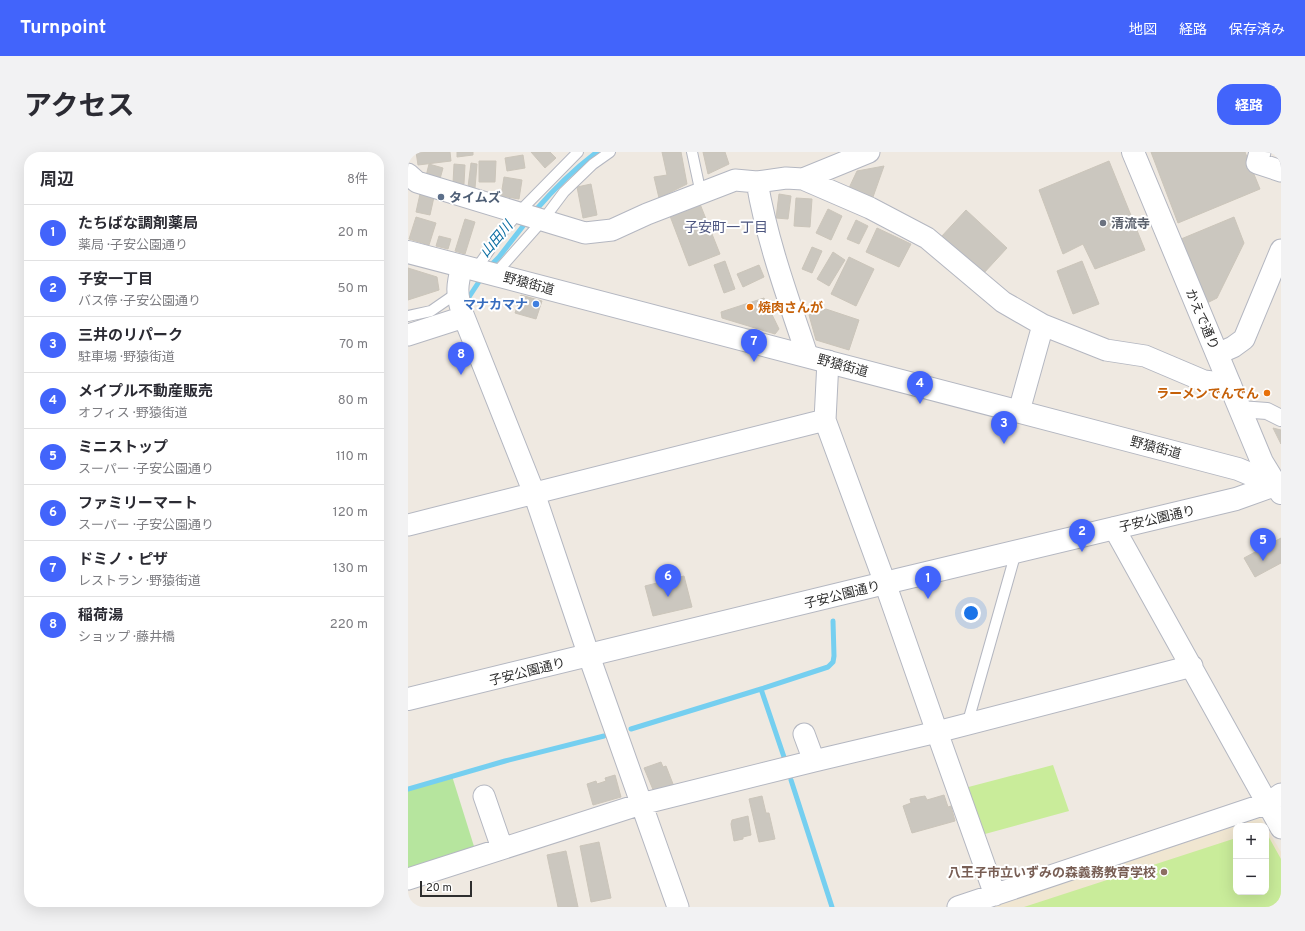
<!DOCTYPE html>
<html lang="ja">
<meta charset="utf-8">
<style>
:root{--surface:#fff;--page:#f2f2f3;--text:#2b2b33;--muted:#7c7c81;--line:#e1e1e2;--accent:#4264fb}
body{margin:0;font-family:Overpass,"Noto Sans JP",sans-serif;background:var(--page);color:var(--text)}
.controls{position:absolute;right:12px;bottom:12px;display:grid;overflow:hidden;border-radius:8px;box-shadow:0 4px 16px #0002}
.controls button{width:36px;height:36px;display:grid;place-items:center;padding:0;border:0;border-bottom:1px solid var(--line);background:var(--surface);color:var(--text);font:20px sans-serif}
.scale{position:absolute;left:12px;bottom:10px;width:52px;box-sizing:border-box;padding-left:4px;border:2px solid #2e2e2e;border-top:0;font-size:11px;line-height:14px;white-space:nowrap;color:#2e2e2e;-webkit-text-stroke:3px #fff;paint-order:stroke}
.you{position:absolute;left:563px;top:461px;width:14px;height:14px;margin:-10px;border:3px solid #fff;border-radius:50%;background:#1a73e8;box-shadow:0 0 0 6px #1a73e833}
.badge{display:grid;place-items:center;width:26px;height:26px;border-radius:50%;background:var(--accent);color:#fff;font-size:13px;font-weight:700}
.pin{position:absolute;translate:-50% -33px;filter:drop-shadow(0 1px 2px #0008)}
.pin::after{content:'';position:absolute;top:21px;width:14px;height:12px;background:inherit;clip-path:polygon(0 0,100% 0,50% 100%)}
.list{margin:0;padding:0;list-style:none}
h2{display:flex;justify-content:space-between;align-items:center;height:52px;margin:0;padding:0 16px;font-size:17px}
h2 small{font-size:13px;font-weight:400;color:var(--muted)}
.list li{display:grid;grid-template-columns:26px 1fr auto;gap:12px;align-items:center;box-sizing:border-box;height:56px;padding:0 16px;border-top:1px solid var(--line)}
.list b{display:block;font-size:15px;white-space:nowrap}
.list p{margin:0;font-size:13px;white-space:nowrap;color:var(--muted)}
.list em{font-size:13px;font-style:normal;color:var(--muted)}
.map{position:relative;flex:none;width:873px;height:755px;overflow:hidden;border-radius:16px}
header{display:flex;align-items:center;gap:24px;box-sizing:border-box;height:56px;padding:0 20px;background:var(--accent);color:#fff}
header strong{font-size:19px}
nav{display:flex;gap:22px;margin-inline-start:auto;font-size:14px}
.intro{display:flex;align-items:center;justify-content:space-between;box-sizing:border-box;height:96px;padding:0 24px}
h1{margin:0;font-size:28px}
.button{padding:10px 18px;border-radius:16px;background:var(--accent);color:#fff;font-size:14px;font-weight:700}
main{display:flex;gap:24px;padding:0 24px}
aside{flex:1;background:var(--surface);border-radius:16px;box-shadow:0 4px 16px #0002}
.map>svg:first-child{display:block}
</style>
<header>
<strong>Turnpoint</strong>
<nav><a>地図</a><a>経路</a><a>保存済み</a></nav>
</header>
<div class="intro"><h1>アクセス</h1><a class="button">経路</a></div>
<main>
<aside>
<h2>周辺<small>8件</small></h2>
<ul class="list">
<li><span class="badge">1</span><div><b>たちばな調剤薬局</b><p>薬局 · 子安公園通り</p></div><em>20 m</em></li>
<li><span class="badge">2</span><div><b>子安一丁目</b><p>バス停 · 子安公園通り</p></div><em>50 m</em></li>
<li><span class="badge">3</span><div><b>三井のリパーク</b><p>駐車場 · 野猿街道</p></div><em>70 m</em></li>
<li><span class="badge">4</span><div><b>メイプル不動産販売</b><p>オフィス · 野猿街道</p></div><em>80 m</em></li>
<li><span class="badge">5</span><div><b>ミニストップ</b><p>スーパー · 子安公園通り</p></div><em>110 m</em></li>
<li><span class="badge">6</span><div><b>ファミリーマート</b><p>スーパー · 子安公園通り</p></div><em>120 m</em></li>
<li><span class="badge">7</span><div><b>ドミノ・ピザ</b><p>レストラン · 野猿街道</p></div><em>130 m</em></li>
<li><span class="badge">8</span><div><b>稲荷湯</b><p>ショップ · 藤井橋</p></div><em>220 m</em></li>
</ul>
</aside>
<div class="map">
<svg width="873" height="755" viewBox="0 0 873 755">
<rect width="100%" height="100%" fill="#efe9e1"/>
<!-- education -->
<path fill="#f0e6d1" d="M853 666 857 674H828V740H858V675L873 700V755H576Z"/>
<!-- green -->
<path fill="#b6e59e" d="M44 624 69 704 0 727V637Z"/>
<!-- pitch -->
<path fill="#c9ec9a" d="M645 613 661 659 566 685 549 638Z
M858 680 873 707V755H616L828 686V740H858Z"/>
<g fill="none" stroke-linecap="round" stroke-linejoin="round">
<!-- stream -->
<path stroke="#75cff0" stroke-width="5" d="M126 60C145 38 166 17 189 0
M81 115 91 105 119 69
M56 149 61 145 74 125
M353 537 376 605
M223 577 353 537 420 515 425 510 426 504 425 469
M383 628 424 755
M0 637 97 609 196 584"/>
</g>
<!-- building -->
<path fill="#cbc7bf" stroke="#cbc5ba" d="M8 0H42L43 9 10 13Z
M49 0H65V3L49 5Z
M123 0H142L148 6 137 16Z
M254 0H273L279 32 251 46 246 25 259 23Z
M295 0H317L321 12 300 22Z
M743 0H837L852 37 770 71Z
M115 3 117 16 99 19 97 6Z
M71 9H88L87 30H71Z
M701 9 737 98 687 117 675 92 655 102 631 38Z
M63 11 69 12 67 36 60 35Z
M21 12 35 16 32 27 18 24Z
M46 12 57 13 56 32 45 31Z
M476 14 465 45 441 36 449 19Z
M96 25 114 28 111 47 93 44Z
M183 32 189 63 175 66 169 35Z
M12 42 26 45 22 63 8 60Z
M371 42 383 44 380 67 368 66Z
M388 46 404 47 402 75 386 74Z
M292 52 312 102 281 114 262 64Z
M420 57 434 64 423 88 408 81Z
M558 58 599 96 575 122 533 85Z
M8 65 28 71 21 93 1 87Z
M826 65 836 91 809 146 799 151 773 87Z
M57 67 67 70 57 102 47 99Z
M448 68 460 74 451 92 439 87Z
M469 76 503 92 491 115 458 100Z
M31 84 43 87 40 97 28 94Z
M404 95 414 99 404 121 394 117Z
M425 100 437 108 421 134 409 127Z
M441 105 466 117 448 154 423 142Z
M317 109 327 137 316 141 306 113Z
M674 109 691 152 665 162 649 119Z
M351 113 356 125 335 135 329 122Z
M0 116 29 125 31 138 0 148Z
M113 143 134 149 128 167 107 161Z
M356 146 371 177 367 182 314 166 313 160Z
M418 157 451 168 441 198 408 188 401 163Z
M865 276 873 278V292Z
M873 386V411L847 425 836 406Z
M276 424 284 455 245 464 237 434Z
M253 610 255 615 258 614 265 632 246 640 236 616Z
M207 623 213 645 185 653 179 632 188 629 189 632 198 629 197 626Z
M536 643 540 655 543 654 547 669 504 681 495 654 503 651 502 647 511 645 517 644 519 648Z
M354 644 358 661H361L367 687 351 690 341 647Z
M340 664 343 683 335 685V687L326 689 323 672 324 668Z
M191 690 203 746 183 750 172 694Z
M158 699 170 755H150L139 703Z"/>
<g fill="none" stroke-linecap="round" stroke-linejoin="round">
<!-- service casing -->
<g stroke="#b4b7c1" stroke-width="12">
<path id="service" d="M284 0 293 42
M68 117 92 83 111 60 170 0
M87 122 135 68 156 40 185 12 202 0
M0 164 23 159 49 141
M559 573 608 400"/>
</g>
<!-- pedestrian casing -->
<g stroke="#b4b7c1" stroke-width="18">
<path id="pedestrian" d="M832 257 859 259 873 266"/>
</g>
<!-- minor casing -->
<g stroke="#b4b7c1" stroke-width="23">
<path id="minor" d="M852 0 849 11 873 19
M0 22 9 30 177 81 204 78 239 62 327 28 349 30 378 26 395 27 461 0
M395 27 462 56 519 86 595 150 635 173 698 198 737 204 796 229 822 232
M349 30C359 89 380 146 399 203
M54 114C49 133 48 141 54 160L126 341 181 504 270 755
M0 183 56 165
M809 202 825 195 836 187 873 98
M420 209 417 268 477 431 529 580 587 743
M611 259 635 173
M0 373 417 268
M706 376 873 676
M396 582 406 609
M76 644 94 696
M0 727 233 652 406 609 529 580 784 514
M550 755 860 651 873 642"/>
</g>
<!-- tertiary casing -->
<g stroke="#b4b7c1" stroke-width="24">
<path id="tertiary" d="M725 0 854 310 873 341
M0 547 477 431 828 347 867 333"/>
</g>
<!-- secondary casing -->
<g stroke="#b4b7c1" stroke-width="24">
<path id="secondary" d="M0 100 830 317 873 335"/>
</g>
<!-- service -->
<use href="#service" stroke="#fff" stroke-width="10"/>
<!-- pedestrian -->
<use href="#pedestrian" stroke="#fff" stroke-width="16"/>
<!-- minor -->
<use href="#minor" stroke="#fff" stroke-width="21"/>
<!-- tertiary -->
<use href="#tertiary" stroke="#fff" stroke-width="22"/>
<!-- secondary -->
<use href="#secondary" stroke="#fff" stroke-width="22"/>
</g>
<!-- markers -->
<circle fill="#5c6f8a" stroke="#fff" stroke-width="1.5" cx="33" cy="45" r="4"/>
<circle fill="#6b7280" stroke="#fff" stroke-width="1.5" cx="695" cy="71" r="4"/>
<circle fill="#3f7fe0" stroke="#fff" stroke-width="1.5" cx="128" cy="152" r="4"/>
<g fill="#e8710a" stroke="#fff" stroke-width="1.5">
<circle cx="342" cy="155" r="4"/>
<circle cx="859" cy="241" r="4"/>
</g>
<circle fill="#8d6e63" stroke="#fff" stroke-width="1.5" cx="756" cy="720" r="4"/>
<g text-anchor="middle" stroke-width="4" stroke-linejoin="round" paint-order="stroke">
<!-- service labels -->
<g font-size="13" font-weight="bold" fill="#4e5e75" stroke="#fff" text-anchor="start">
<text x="41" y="50">タイムズ</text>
</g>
<!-- worship labels -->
<g font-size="13" font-weight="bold" fill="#5b616d" stroke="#fff" text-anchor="start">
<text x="703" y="76">清流寺</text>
</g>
<!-- street labels -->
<g font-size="13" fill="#2e2e2e" stroke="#fff">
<text transform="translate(121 131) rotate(15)" y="5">野猿街道</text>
<text transform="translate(795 167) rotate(67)" y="5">かえで通り</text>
<text transform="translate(435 213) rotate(15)" y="5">野猿街道</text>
<text transform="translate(748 295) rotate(15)" y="5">野猿街道</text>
<text transform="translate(749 366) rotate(-13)" y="5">子安公園通り</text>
<text transform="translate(434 442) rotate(-14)" y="5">子安公園通り</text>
<text transform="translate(119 519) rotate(-14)" y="5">子安公園通り</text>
</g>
<!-- shop labels -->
<g font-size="13" font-weight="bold" fill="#366cbe" stroke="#fff" text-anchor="end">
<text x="120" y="157">マナカマナ</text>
</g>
<!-- food labels -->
<g font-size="13" font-weight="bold" fill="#c56008" stroke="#fff" text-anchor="start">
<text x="350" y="160">焼肉さんが</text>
<text x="851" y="246" text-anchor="end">ラーメンでんでん</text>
</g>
<!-- education labels -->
<g font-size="13" font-weight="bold" fill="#785e54" stroke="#fff" text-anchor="end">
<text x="748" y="725">八王子市立いずみの森義務教育学校</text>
</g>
<!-- neighbourhood labels -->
<g font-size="14" fill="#4d5680" stroke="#fff">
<text x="318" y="80">子安町一丁目</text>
</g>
<!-- water labels -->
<g font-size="14" font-style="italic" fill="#0d6fa3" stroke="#fff">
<text transform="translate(88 87) rotate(-50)" y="5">山田川</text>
</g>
</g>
</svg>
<div class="controls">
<button>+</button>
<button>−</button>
</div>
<div class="scale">20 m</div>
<div class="you"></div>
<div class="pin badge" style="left:520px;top:447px">1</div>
<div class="pin badge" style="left:674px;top:400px">2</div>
<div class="pin badge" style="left:596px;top:292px">3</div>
<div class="pin badge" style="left:512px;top:252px">4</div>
<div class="pin badge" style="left:855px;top:409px">5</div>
<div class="pin badge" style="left:260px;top:445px">6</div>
<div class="pin badge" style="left:346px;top:210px">7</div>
<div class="pin badge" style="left:53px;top:223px">8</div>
</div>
</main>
